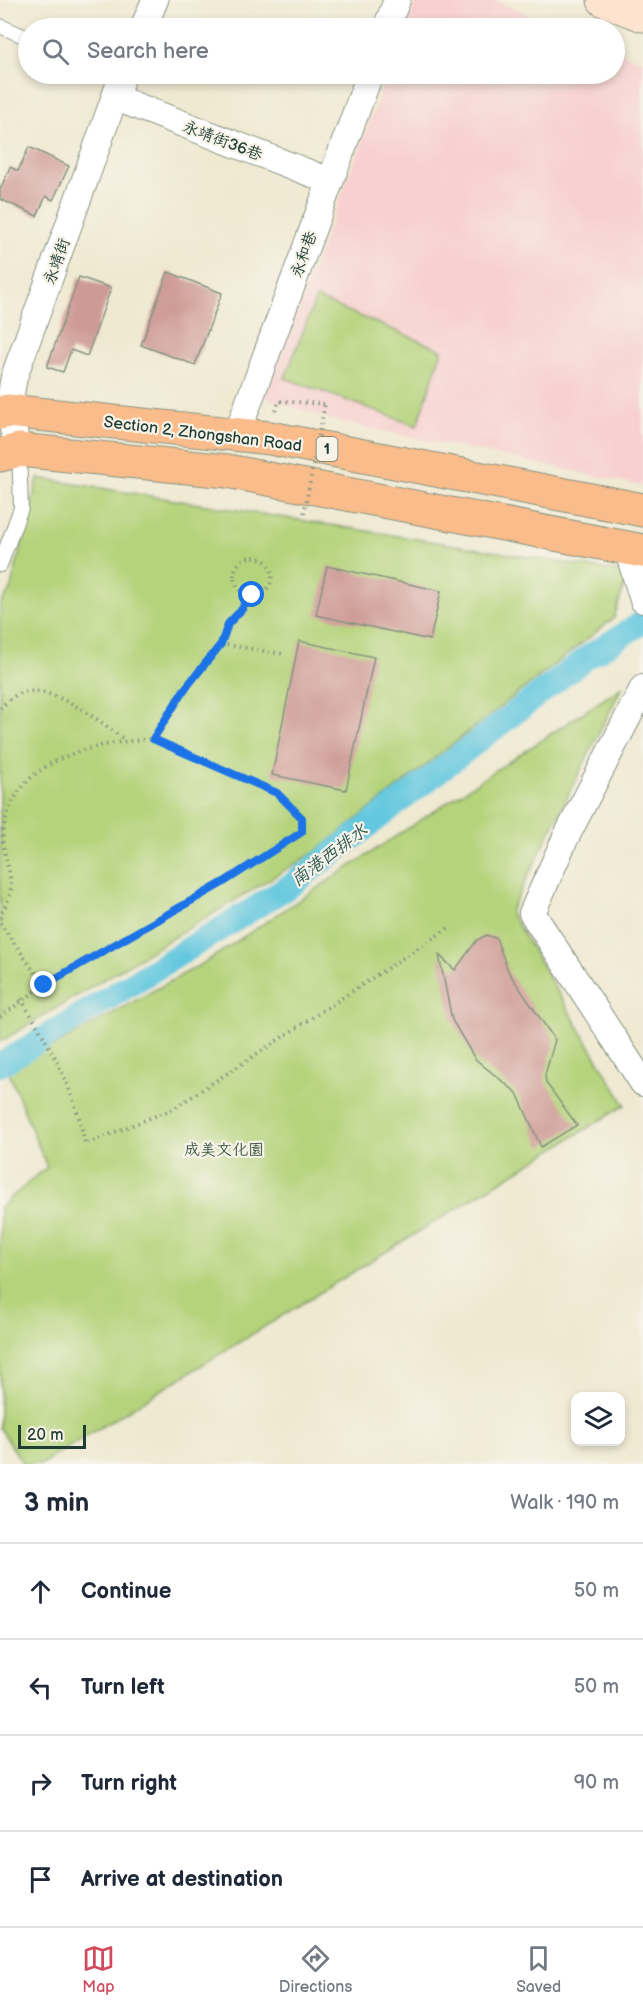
<!DOCTYPE html>
<meta charset="utf-8">
<style>
:root{--surface:#fff;--page:#f6f6f7;--text:#1f2937;--muted:#747a83;--line:#e0e1e3;--accent:#d1495b}
body{margin:0;font-family:"Balsamiq Sans","LXGW WenKai TC",sans-serif;background:var(--page);color:var(--text)}
.controls{position:absolute;right:18px;bottom:18px;display:grid;overflow:hidden;border-radius:12px;box-shadow:0 3px 9px #0003}
.controls button{width:54px;height:54px;display:grid;place-items:center;padding:0;border:0;border-bottom:2px solid var(--line);background:var(--surface);color:var(--text);font:30px sans-serif}
.scale{position:absolute;left:18px;bottom:15px;width:68px;box-sizing:border-box;padding-left:6px;border:3px solid #1f3d34;border-top:0;font-size:16px;line-height:21px;white-space:nowrap;color:#1f3d34;-webkit-text-stroke:4px #f7f3e8;paint-order:stroke}
.stop{position:absolute;width:18px;height:18px;margin:-14px;border:4px solid #1a73e8;border-radius:50%;background:#fff}
.stop.end{background:#1a73e8;border-color:#fff;box-shadow:0 2px 6px #0008}
.list{margin:0;padding:0;list-style:none}
h2{display:flex;justify-content:space-between;align-items:center;height:78px;margin:0;padding:0 24px;font-size:26px}
h2 small{font-size:20px;font-weight:400;color:var(--muted)}
.list li{display:grid;grid-template-columns:39px 1fr auto;gap:18px;align-items:center;box-sizing:border-box;height:96px;padding:0 24px;border-top:2px solid var(--line)}
.list b{display:block;font-size:22px;white-space:nowrap}
.list em{font-size:20px;font-style:normal;color:var(--muted)}
.icon{flex:none;width:33px;height:33px;fill:none;stroke:currentColor;stroke-width:2;stroke-linecap:round;stroke-linejoin:round}
.map{position:relative;flex:none;width:643px;height:1464px;overflow:hidden}
.search{position:absolute;background:var(--surface);box-shadow:0 3px 9px #0003;left:18px;right:18px;top:18px;height:66px;display:flex;align-items:center;gap:15px;box-sizing:border-box;padding:0 21px;border-radius:33px;color:var(--muted);font-size:22px}
.sheet{height:462px;background:var(--surface)}
nav{display:flex;justify-content:space-around;align-items:center;box-sizing:border-box;height:84px;border-top:2px solid var(--line);background:var(--surface);font-size:16px;color:var(--muted)}
nav a{display:grid;justify-items:center;gap:3px}
nav .on{color:var(--accent)}
.map>svg:first-child{display:block}
</style>
<div class="map">
<svg width="643" height="1464" viewBox="0 0 643 1464">
<rect width="100%" height="100%" fill="#f7f3e8"/>
<filter id="ink" filterUnits="userSpaceOnUse"><feTurbulence type="fractalNoise" baseFrequency=".0167" numOctaves="2"/><feDisplacementMap in="SourceGraphic" scale="12" xChannelSelector="R" yChannelSelector="G"/><feConvolveMatrix kernelMatrix="1 2 1 2 8 2 1 2 1" color-interpolation-filters="sRGB"/></filter>
<filter id="wash" filterUnits="userSpaceOnUse"><feTurbulence type="fractalNoise" baseFrequency=".008" numOctaves="4" result="noise"/><feDisplacementMap in="SourceGraphic" scale="24" xChannelSelector="R" yChannelSelector="G"/><feGaussianBlur stdDeviation="1.35" result="paint"/><feColorMatrix in="noise" values="0 0 0 0 0 0 0 0 0 0 0 0 0 0 0 0 0 1.4 0 .05"/><feComposite in="paint" operator="in"/></filter>
<g filter="url(#wash)">
<rect width="100%" height="100%" fill="#efe9d1"/>
<!-- built -->
<path fill="#f7d0cf" d="M416 0H493L563 28H405Z
M615 50 643 61V486L335 421 263 397 388 74H614Z"/>
<!-- green -->
<path fill="#b4d37a" stroke="#6a8857" stroke-width="1.5" d="M316 298 442 350 417 426 285 378Z
M38 478 628 573 614 618 315 852 0 1042V604L10 591Z
M622 687 510 912 625 1105 41 1464H23L0 1428V1207L47 1167 8 1071 207 961Z"/>
<g fill="none" stroke-linecap="round" stroke-linejoin="round">
<!-- canal -->
<path stroke="#62c7df" stroke-width="24" d="M0 1065 290 886 586 658 643 622"/>
</g>
<g id="blocks">
<!-- building -->
<path fill="#ce9a95" d="M29 147 69 166 53 200 46 196 37 216 0 199V190L10 167 18 171Z
M168 272 222 293 195 365 141 345Z
M79 277 111 288 87 356 71 350 63 372 47 367Z
M327 566 441 591 430 640 316 615Z
M299 641 374 657 346 790 272 775Z
M486 935 496 938 509 973 555 1040 545 1075 546 1083 577 1125 541 1147 517 1093 475 1059 452 1020 439 955 455 970 477 940Z"/>
</g>
</g>
<g filter="url(#ink)">
<use href="#blocks" fill-opacity="0" stroke="#879382" stroke-width="1.5"/>
<g fill="none" stroke-linecap="round" stroke-linejoin="round">
<!-- lane casing -->
<g stroke="#879382" stroke-width="16">
<path id="lane" d="M0 26 28 38
M0 565 21 508 19 451"/>
</g>
<!-- street casing -->
<g stroke="#879382" stroke-width="28">
<path id="street" d="M143 28 155 0
M386 28 397 0
M116 98 330 181
M237 434 370 74
M19 450 8 411 14 377 123 74
M627 548 643 600
M643 688 565 839 532 913 643 1083"/>
</g>
<!-- secondary casing -->
<g stroke="#879382" stroke-width="35">
<path id="secondary" d="M604 0 643 15"/>
</g>
<!-- primary casing -->
<g stroke="#879382" stroke-width="35">
<path id="primary" d="M0 413 8 411 270 438 643 510
M0 455 19 450 227 471 643 551"/>
</g>
<!-- path -->
<path stroke="#879382" stroke-width="4" stroke-dasharray="1.5 4.5" stroke-linecap="butt" d="M276 411 279 401 325 404
M234 576a19 19 0 1 1 38 0a19 19 0 1 1-38 0Z
M221 644 283 654
M0 708C5 704 12 697 18 694 49 680 102 723 125 740
M0 918C3 909 11 897 11 887 11 870 1 850 3 832 14 759 90 743 153 739L184 689 221 644 228 624 243 608 246 594
M0 923 44 985
M21 999C49 1044 76 1092 85 1144L173 1109 450 927
M0 1017 44 985 224 882 302 832V818L277 793 153 739"/>
<!-- lane -->
<use href="#lane" stroke="#fff" stroke-width="14"/>
<!-- street -->
<use href="#street" stroke="#fff" stroke-width="26"/>
<!-- secondary -->
<use href="#secondary" stroke="#fde4d0" stroke-width="33"/>
<!-- primary -->
<use href="#primary" stroke="#f9bc8a" stroke-width="33"/>
<!-- path-bridge -->
<path stroke="#879382" stroke-width="4" stroke-dasharray="1.5 4.5" stroke-linecap="butt" d="M304 513 325 404"/>
</g>
</g>
<g fill="none" stroke-linecap="round" stroke-linejoin="round" filter="url(#ink)">
<!-- route -->
<path stroke="#1a73e8" stroke-width="8" d="M44 985 224 882 302 832V818L277 793 153 739 184 690 221 644 228 624 243 608 246 594 252 595"/>
</g>
<g text-anchor="middle" stroke-width="4.5" stroke-linejoin="round" paint-order="stroke">
<!-- shield labels -->
<rect fill="#f7f3e8" stroke="#60746a" stroke-width="1.5" x="316.5" y="437" width="21" height="24" rx="4.5"/>
<g font-size="15" font-weight="bold" fill="#1f3d34">
<text x="327" y="454">1</text>
</g>
<!-- street labels -->
<g font-size="16" fill="#1f3d34" stroke="#f7f3e8">
<text transform="translate(223 140) rotate(21)" y="6">永靖街36巷</text>
<text transform="translate(303 254) rotate(-70)" y="6">永和巷</text>
<text transform="translate(56 261) rotate(-70)" y="6">永靖街</text>
<text transform="translate(203 433) rotate(7)" y="6">Section 2, Zhongshan Road</text>
</g>
<!-- park labels -->
<g font-size="16" fill="#3d5b42" stroke="#f7f3e8">
<text x="224" y="1155">成美文化園</text>
</g>
<!-- water labels -->
<g font-size="18" font-style="italic" fill="#2c5956" stroke="#f7f3e8">
<text transform="translate(329 855) rotate(-37)" y="6">南港西排水</text>
</g>
</g>
</svg>
<div class="controls">
<button><svg class="icon" aria-label="layers" viewBox="0 0 24 24"><path d="M12 4l9 5-9 5-9-5zM3 14l9 5 9-5"/></svg></button>
</div>
<div class="scale">20 m</div>
<div class="stop" style="left:252px;top:595px"></div>
<div class="stop end" style="left:44px;top:985px"></div>
<div class="search"><svg class="icon" aria-label="search" viewBox="0 0 24 24"><circle cx="10" cy="10" r="6"/><path d="M15 15l6 6"/></svg>Search here</div>
</div>
<section class="sheet">
<h2>3 min<small>Walk · 190 m</small></h2>
<ul class="list">
<li><svg class="icon" aria-label="ahead" viewBox="0 0 24 24"><path d="M12 20V5M6 11l6-6 6 6"/></svg><div><b>Continue</b></div><em>50 m</em></li>
<li><svg class="icon" aria-label="left" viewBox="0 0 24 24"><path d="M17 20v-9H6M10 6l-5 5 5 5"/></svg><div><b>Turn left</b></div><em>50 m</em></li>
<li><svg class="icon" aria-label="right" viewBox="0 0 24 24"><path d="M7 20v-9h11M14 6l5 5-5 5"/></svg><div><b>Turn right</b></div><em>90 m</em></li>
<li><svg class="icon" aria-label="arrive" viewBox="0 0 24 24"><path d="M6 21V4h12l-3 4 3 4H6"/></svg><div><b>Arrive at destination</b></div></li>
</ul>
</section>
<nav>
<a class="on"><svg class="icon" aria-label="map" viewBox="0 0 24 24"><path d="M3 6l6-2 6 2 6-2v14l-6 2-6-2-6 2zM9 4v14M15 6v14"/></svg>Map</a>
<a><svg class="icon" aria-label="directions" viewBox="0 0 24 24"><path d="M12 3l9 9-9 9-9-9zM9 14v-3h6M13 9l2 2-2 2"/></svg>Directions</a>
<a><svg class="icon" aria-label="saved" viewBox="0 0 24 24"><path d="M7 4h10v16l-5-4-5 4z"/></svg>Saved</a>
</nav>
